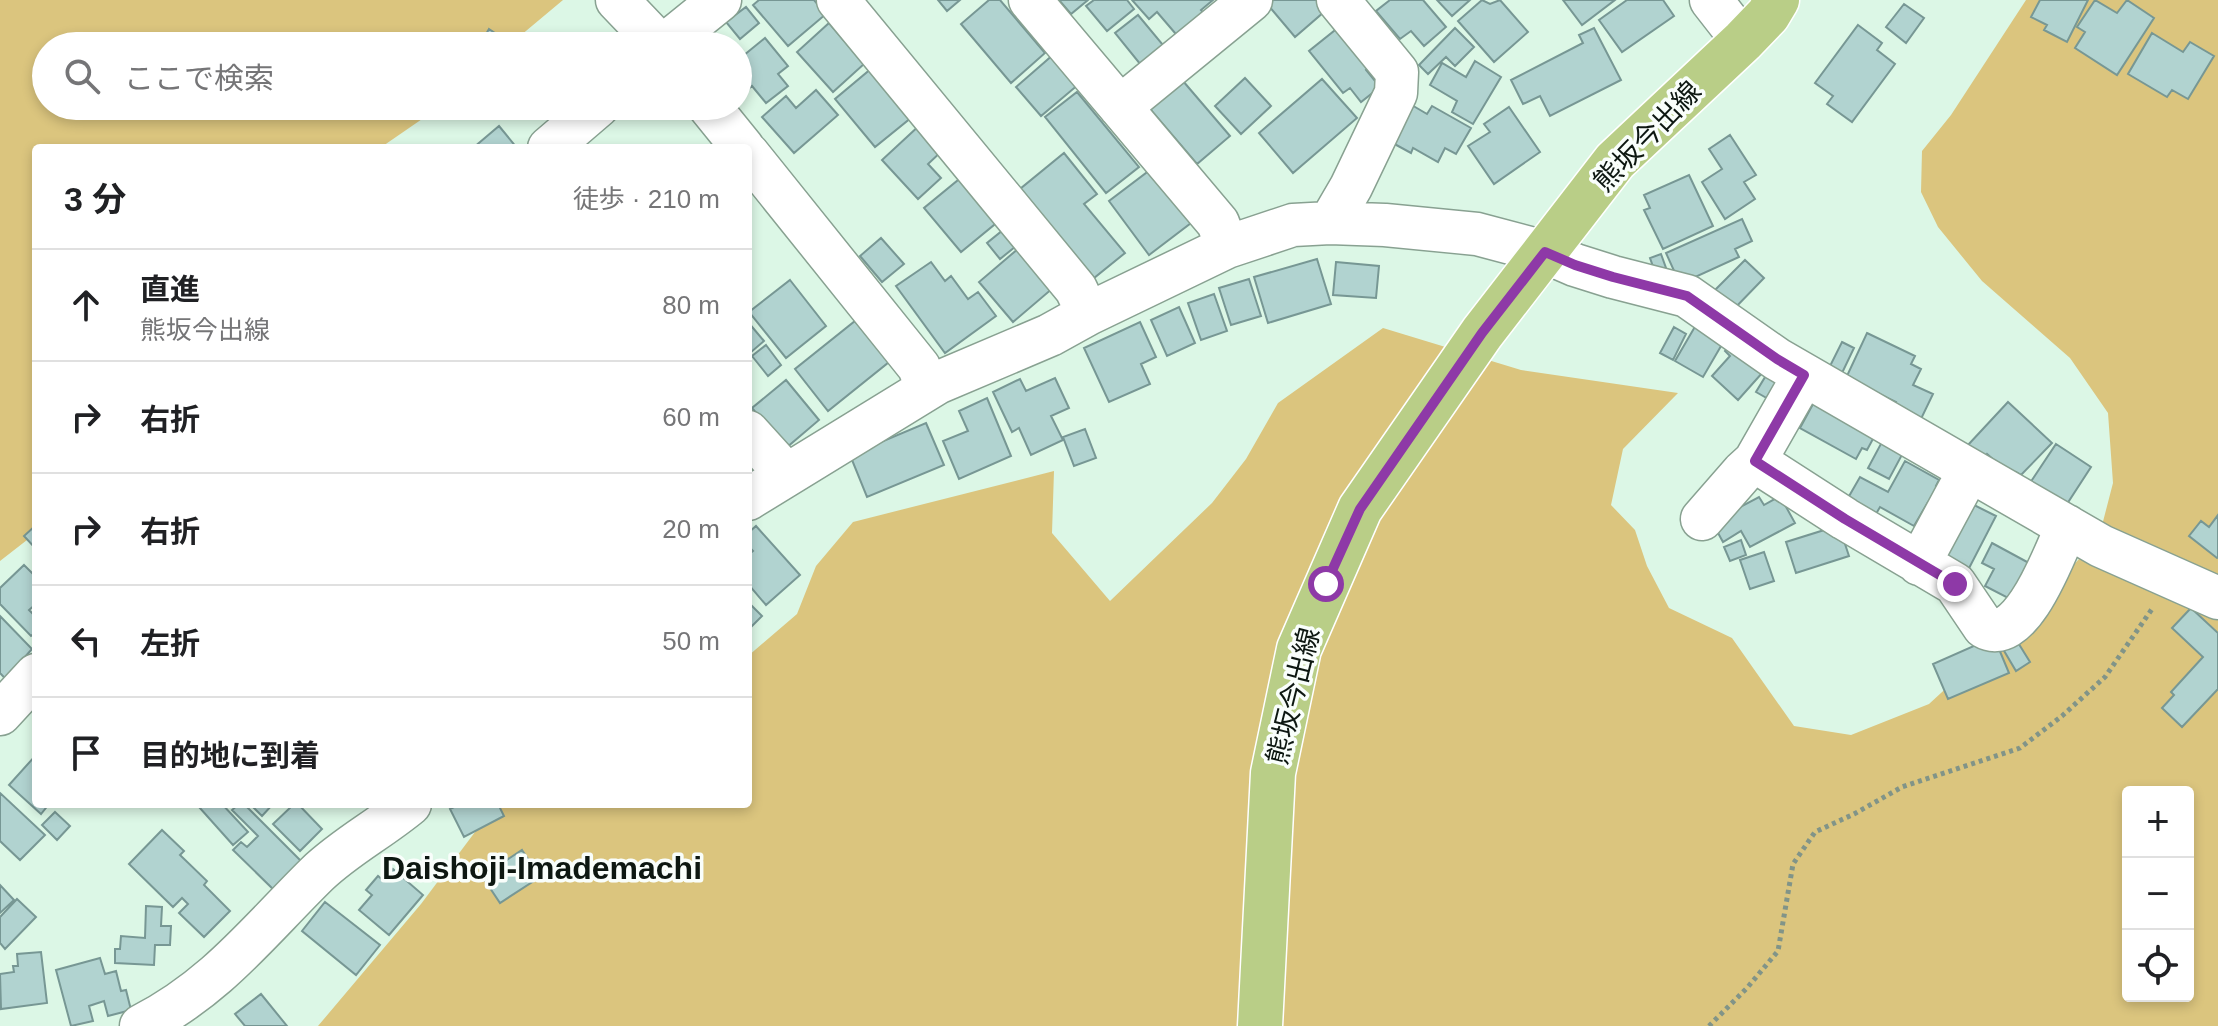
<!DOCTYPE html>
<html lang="ja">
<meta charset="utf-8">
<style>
:root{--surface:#fff;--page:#f2f2f2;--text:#202124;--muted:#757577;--line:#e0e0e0}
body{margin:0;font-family:Arial,"Noto Sans JP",sans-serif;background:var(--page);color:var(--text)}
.controls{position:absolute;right:24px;bottom:24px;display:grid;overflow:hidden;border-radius:8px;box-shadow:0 4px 12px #0003}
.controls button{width:72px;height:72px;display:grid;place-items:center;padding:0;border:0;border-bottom:2px solid var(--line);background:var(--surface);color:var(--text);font:40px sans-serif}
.stop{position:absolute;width:24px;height:24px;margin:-18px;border:6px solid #8e39a7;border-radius:50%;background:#fff}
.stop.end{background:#8e39a7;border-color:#fff;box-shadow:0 2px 8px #0008}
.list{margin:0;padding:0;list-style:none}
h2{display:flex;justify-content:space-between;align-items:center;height:104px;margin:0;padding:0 32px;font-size:34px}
h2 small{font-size:26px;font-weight:400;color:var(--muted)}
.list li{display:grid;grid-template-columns:52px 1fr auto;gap:24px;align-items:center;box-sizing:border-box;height:112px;padding:0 32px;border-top:2px solid var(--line)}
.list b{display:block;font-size:30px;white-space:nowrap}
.list p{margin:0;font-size:26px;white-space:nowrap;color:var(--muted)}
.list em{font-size:26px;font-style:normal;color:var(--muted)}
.icon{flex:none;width:44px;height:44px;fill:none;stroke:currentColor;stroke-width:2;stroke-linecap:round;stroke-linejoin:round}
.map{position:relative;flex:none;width:2218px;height:1026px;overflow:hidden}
.search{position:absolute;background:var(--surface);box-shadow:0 4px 12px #0003;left:32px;top:32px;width:720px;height:88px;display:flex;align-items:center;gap:20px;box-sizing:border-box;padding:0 28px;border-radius:44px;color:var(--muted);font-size:30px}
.panel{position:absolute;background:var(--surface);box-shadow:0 4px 12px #0003;left:32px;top:144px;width:720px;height:664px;border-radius:8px}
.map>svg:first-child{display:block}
</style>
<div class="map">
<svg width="2218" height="1026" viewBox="0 0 2218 1026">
<rect width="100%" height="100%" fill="#dcf7e6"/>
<!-- green -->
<path fill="#dbc57e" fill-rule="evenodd" d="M0 0H563L508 46H46V106H441L380 148H36V533L0 561Z
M2026 0H2218V1026H318L421 904 487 816 508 804H748V656L797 614 816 566 853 522 1054 471 1052 533 1110 601 1212 503 1246 459 1278 403 1383 328 1521 370 1678 393 1623 449 1611 505 1635 530 1647 566 1669 608 1732 638 1794 726 1851 735 1929 704 2039 603 2099 537 2113 483 2108 413 2070 358 1982 281 1938 227 1921 192 1922 151 1951 115ZM2128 792H2188V996H2128Z"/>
<!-- building -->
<path fill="#b1d3d0" stroke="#779794" stroke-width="2" d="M759 0H814L826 14 788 46 753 5Z
M938 0H960L947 11Z
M989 0H1000L1045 53 1011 83 961 24Z
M1059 0H1088L1071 14Z
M1094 0H1127L1134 9 1107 31 1086 6Z
M1132 0H1213L1201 10 1208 17 1181 40 1157 12 1149 19Z
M1273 0H1328L1332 5 1295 37 1268 5Z
M1390 0H1423L1446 27 1424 46 1411 31 1400 39 1376 11Z
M1437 0H1470L1452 16Z
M1482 0 1490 4 1500 0 1528 32 1494 62 1458 21Z
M1563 0H1615L1582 25Z
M1627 0H1663L1674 16 1622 52 1599 20Z
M2040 0H2088L2067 42 2044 30 2047 25 2031 17Z
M2095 0 2117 13 2127 0 2154 18 2117 75 2075 48 2085 32 2077 27Z
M1904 4 1924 18 1906 43 1886 27Z
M746 7 759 23 740 39 726 22Z
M1138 15 1168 51 1145 70 1115 33Z
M829 23 864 64 833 92 797 52Z
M1344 23 1376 62 1366 70 1380 87 1361 102 1350 88 1343 93 1309 51Z
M1858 25 1882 43 1877 50 1895 64 1852 122 1827 104 1833 96 1815 83Z
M1455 28 1474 47 1455 66 1446 57 1428 74 1419 65Z
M1594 28 1621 80 1550 116 1540 96 1523 104 1511 80 1583 43 1579 35Z
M489 29 514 46 519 38 531 46H479Z
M2152 33 2183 52 2190 42 2214 56 2188 99 2172 90 2167 97 2128 74Z
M765 38 788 66 778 74 788 86 766 103 752 86 738 97V60Z
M1054 54 1079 84 1041 116 1016 87Z
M1475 61 1501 77 1473 124 1452 112 1457 101 1430 85 1442 63 1466 77Z
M872 68 912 117 875 147 835 99Z
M1177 74 1230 136 1197 164 1144 102Z
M1245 78 1271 106 1241 134 1215 106Z
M1322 79 1357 118 1293 173 1259 133Z
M816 90 838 115 794 153 762 117 786 96 796 108Z
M1077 92 1139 167 1106 193 1045 117Z
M1410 104 1427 114 1432 106 1471 128 1456 154 1445 148 1438 162 1413 148 1411 153 1389 141Z
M1509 107 1540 152 1494 184 1468 146 1490 132 1484 124Z
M921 124 944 149 928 164 941 178 918 199 882 160Z
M499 126 517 148H473Z
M1730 135 1756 175 1744 182 1755 199 1725 219 1702 182 1722 169 1709 149Z
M1064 153 1097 194 1084 204 1125 253 1094 278 1020 189Z
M1150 170 1191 223 1149 255 1109 201Z
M1689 175 1713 226 1663 249 1644 210 1650 208 1644 195Z
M963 176 1000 220 961 252 924 208Z
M1742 219 1752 241 1735 249 1739 257 1680 284 1666 253Z
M1008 226 1021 242 1000 259 987 243Z
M881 238 904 264 882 282 860 256Z
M1019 248 1053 288 1013 322 979 282Z
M1661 254 1666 268 1655 272 1650 258Z
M1317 259 1331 304 1268 323 1254 277Z
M1745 260 1764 278 1732 311 1713 292Z
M931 262 945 281 951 276 968 299 978 292 996 316 945 353 896 286Z
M1336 262 1379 266 1376 298 1333 295Z
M1249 279 1261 316 1231 325 1219 288Z
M790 280 826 326 786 358 749 312Z
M1214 294 1227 331 1201 340 1188 303Z
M1179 307 1195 343 1167 356 1151 320Z
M1700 318 1728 334 1703 377 1675 361Z
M855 321 889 362 828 411 795 369Z
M748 322 764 341 750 353 748 351Z
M1140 322 1156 357 1141 364 1150 384 1109 402 1084 348Z
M1674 327 1686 334 1673 360 1660 353Z
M1867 333 1915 356 1911 364 1921 369 1913 385 1933 394 1920 421 1894 408 1896 402 1846 378Z
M1842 342 1854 348 1842 373 1830 366Z
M1732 343 1763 372 1738 400 1712 376 1730 356 1725 351Z
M766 345 781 365 768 376 752 356Z
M1773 364 1779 405 1756 392Z
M1055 378 1069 408 1051 416 1063 440 1031 455 1019 428 1012 432 993 392 1020 379 1026 391Z
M786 380 819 420 786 448 752 408Z
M1819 393 1880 426 1867 450 1862 448 1856 459 1800 428Z
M987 398 1011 456 959 479 943 441 968 431 959 411Z
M2008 402 2052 443 2021 475 2016 472 2012 476 1987 454 1983 459 1968 445Z
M926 423 944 465 867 497 850 455Z
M1085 429 1096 458 1074 466 1063 437Z
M1883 440 1904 451 1889 479 1868 468Z
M2056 444 2091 467 2065 507 2030 483Z
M1905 461 1939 480 1936 486 1944 491 1935 506 1928 502 1914 526 1880 507 1876 514 1848 498 1860 477 1888 492Z
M1780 496 1795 523 1750 547 1741 531 1723 542 1712 522 1759 497 1764 505Z
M1966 501 1996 516 1966 574 1933 550Z
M2218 515V557L2217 558 2189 536 2201 521 2209 527Z
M36 525V549L24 536Z
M756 526 800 575 766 605 748 584V555L753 551 748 546V533Z
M1834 527 1842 535 1849 556 1796 573 1786 542Z
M1741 540 1746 555 1730 561 1724 547Z
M1992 543 2029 563 2010 599 1985 586 1994 569 1982 563Z
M1764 552 1774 581 1750 589 1740 560Z
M24 565 36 577V604L29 610 36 617V632L31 636 0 604V588Z
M748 602 762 616 748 630Z
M2191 608 2218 633V689L2182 727 2162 708 2174 695 2171 692 2203 657 2172 628Z
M0 616 32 649 23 659 31 668 12 686 0 673Z
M1994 637 2009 673 1948 699 1933 664Z
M2017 641 2030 662 2016 671 2003 649Z
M36 755V804H49L41 814 9 785Z
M0 793 45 835 20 860 0 841Z
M202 804H222L248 832 233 845 199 807Z
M239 804H244L304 864 276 892 233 850 241 842 247 847 258 836 232 810Z
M250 804H273L262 816Z
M294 804H298L322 829 300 851 273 824Z
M460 804H498L504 816 464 837 450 809Z
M55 812 70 826 57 840 42 825Z
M162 830 184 851 180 855 207 881 204 885 230 911 204 937 179 913 188 904 182 898 173 907 129 864Z
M522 850 540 877 500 903 482 876Z
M393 869 423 895 389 935 359 910 372 895 366 890 378 876 384 881Z
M0 885 14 900 0 913Z
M17 899 36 917 5 949 0 943V917Z
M325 902 380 945 356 975 302 931Z
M146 906 162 907 161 926H171L170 945H155L154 965 115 963V949H120L121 936 145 938Z
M41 952 47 1003 1 1009 0 974 14 972 13 966H18L17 954Z
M100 958 105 974 116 971 121 991 126 990 131 1010 108 1016 104 1001 89 1006 93 1021 71 1026 56 970Z
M261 994 287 1026H245L235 1014Z"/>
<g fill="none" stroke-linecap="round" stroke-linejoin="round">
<!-- minor casing -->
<g stroke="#88a191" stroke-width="45">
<path id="minor" d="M617 0 661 46
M838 0 1076 289 1088 314
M1030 0 1218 223 1227 247
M1711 0 1743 41
M663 46 720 0
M709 106 743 148
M1120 107 1251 0
M549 148 598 106
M748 154 919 367 927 389
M1330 223 1351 187 1396 93 1397 72 1338 0
M1804 375 1755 461 1845 519 1955 584 1984 627C2021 649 2056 550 2067 526
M748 432 787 475
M748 499 937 383 1050 335 1088 314 1227 247 1293 225 1330 223 1385 225 1477 234 1545 252 1575 265 1613 277 1687 296 1777 359 2101 546 2218 598
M1702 519 1743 472 1755 461
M1919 564 1969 471
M0 714 36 675
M141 1026C217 987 258 932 317 874 345 847 380 829 410 804"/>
</g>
<!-- major casing -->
<g stroke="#fff" stroke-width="47">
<path id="major" d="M1260 1026 1273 773 1299 649 1360 509 1482 333 1615 161 1743 41 1768 15 1777 0"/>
</g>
<!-- path -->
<path stroke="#819488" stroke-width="5" stroke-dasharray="4 4" stroke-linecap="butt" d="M1709 1026 1747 988 1778 951 1793 864 1815 832 1854 814 1902 787 2020 748 2062 716 2105 677 2152 609"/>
<!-- minor -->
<use href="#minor" stroke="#fff" stroke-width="42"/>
<!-- major -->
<use href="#major" stroke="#b9ce87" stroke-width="44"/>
</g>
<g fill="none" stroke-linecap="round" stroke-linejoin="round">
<!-- route -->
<path stroke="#8e39a7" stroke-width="10" d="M1326 584 1360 509 1482 333 1545 252 1575 265 1613 277 1687 296 1777 359 1804 375 1755 461 1845 519 1955 584"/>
</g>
<g text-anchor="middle" stroke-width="7" stroke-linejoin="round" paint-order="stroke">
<!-- street labels -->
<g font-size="28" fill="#0d1711" stroke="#f9fefb">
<text transform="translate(1647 136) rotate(-46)" y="10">熊坂今出線</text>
<text transform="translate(1293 696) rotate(-76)" y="10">熊坂今出線</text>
</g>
<!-- quarter labels -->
<g font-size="32" font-weight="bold" fill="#0d1711" stroke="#f9fefb">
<text x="542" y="879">Daishoji-Imademachi</text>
</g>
</g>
</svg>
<div class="controls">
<button>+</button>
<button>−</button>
<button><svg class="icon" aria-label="locate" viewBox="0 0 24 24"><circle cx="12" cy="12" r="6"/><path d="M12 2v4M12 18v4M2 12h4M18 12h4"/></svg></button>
</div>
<div class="stop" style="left:1326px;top:584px"></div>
<div class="stop end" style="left:1955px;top:584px"></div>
<div class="search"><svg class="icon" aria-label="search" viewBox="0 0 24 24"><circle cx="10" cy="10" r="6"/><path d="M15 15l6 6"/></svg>ここで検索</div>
<section class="panel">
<h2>3 分<small>徒歩 · 210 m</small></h2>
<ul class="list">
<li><svg class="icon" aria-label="ahead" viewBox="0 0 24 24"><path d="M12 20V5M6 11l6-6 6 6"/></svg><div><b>直進</b><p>熊坂今出線</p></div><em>80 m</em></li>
<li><svg class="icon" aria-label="right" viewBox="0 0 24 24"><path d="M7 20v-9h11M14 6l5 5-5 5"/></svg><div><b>右折</b></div><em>60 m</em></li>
<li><svg class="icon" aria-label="right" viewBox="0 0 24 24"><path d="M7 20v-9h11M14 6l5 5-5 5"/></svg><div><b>右折</b></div><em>20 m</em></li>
<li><svg class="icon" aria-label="left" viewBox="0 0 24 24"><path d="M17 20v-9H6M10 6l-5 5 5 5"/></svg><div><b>左折</b></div><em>50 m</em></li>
<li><svg class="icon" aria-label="arrive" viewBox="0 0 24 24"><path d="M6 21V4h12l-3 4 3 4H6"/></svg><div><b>目的地に到着</b></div></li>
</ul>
</section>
</div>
